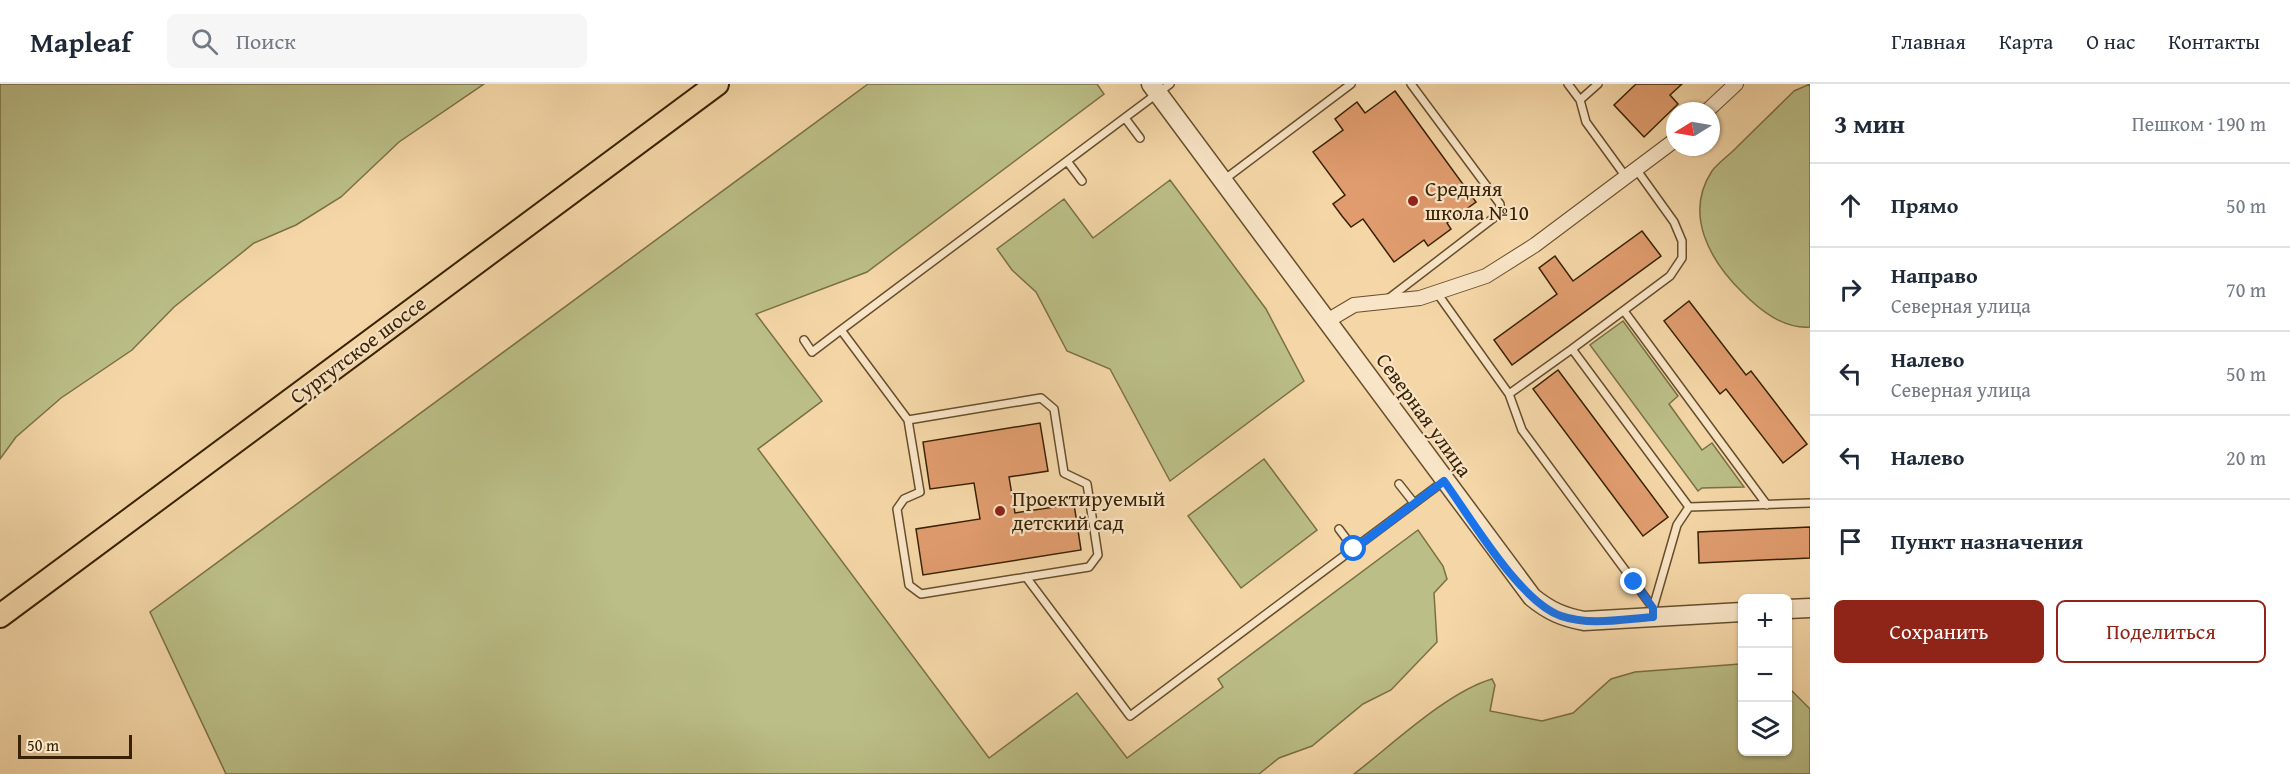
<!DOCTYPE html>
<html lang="ru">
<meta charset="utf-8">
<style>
:root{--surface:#fff;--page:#f6f6f7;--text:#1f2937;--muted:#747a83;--line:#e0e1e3;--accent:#8f2418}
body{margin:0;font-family:"Gentium Book Plus",serif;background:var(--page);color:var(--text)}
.controls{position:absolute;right:18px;bottom:18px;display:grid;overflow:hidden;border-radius:9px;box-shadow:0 2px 4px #0004}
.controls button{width:54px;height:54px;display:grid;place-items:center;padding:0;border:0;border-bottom:2px solid var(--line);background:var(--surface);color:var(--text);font:30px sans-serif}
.compass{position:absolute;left:1666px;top:18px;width:54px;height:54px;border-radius:50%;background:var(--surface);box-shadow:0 2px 4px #0004;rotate:259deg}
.scale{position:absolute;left:18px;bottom:15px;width:114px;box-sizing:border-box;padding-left:6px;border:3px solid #382203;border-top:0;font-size:16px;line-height:21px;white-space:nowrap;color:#382203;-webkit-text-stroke:4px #f8e4c6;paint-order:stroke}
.stop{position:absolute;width:18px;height:18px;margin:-14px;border:4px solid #1a73e8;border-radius:50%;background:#fff}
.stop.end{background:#1a73e8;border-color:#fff;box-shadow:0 2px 6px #0008}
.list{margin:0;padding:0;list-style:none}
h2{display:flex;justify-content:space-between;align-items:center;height:78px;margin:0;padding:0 24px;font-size:26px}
h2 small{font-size:20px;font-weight:400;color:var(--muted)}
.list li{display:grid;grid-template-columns:39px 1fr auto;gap:18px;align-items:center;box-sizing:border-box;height:84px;padding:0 24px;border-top:2px solid var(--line)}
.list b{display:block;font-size:22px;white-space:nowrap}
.list p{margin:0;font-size:20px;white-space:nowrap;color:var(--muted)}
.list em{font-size:20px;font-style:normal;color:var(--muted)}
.actions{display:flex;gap:12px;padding:18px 24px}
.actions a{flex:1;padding:14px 0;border:2px solid var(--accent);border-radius:9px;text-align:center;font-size:21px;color:var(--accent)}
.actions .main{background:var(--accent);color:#fff}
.icon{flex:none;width:33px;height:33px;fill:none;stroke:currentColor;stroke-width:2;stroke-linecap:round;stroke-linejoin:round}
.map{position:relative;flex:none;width:1810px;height:690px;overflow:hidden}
header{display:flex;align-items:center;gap:36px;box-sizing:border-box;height:84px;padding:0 30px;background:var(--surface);border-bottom:2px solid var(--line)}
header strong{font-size:28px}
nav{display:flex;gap:33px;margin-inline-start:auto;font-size:21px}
.search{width:420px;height:54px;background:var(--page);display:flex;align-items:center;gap:15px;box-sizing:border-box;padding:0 21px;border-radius:9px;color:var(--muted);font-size:22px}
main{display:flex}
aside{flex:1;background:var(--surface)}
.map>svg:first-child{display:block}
</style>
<header>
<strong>Mapleaf</strong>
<div class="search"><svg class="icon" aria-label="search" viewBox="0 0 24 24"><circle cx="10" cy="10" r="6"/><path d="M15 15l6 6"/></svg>Поиск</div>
<nav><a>Главная</a><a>Карта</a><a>О нас</a><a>Контакты</a></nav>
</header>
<main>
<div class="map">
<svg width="1810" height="690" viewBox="0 0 1810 690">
<rect width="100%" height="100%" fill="#f4d6a7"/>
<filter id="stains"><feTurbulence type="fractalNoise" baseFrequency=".00333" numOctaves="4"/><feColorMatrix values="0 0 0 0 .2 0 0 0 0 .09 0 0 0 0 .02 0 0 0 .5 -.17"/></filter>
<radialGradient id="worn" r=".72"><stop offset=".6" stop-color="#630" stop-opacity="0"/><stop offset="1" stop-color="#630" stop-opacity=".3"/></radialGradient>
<!-- green -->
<path fill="#bbbe87" stroke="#7a7045" stroke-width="1.5" d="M0 0H484L399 58 341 113 296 141 254 159 174 223 132 266 61 314 16 353 0 375Z
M868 0H1097L1104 10 867 188 756 230 822 317 758 365 989 674 1077 609 1127 674 1223 603 1218 595 1418 446 1443 482 1447 495 1434 509 1437 558 1391 606 1363 620 1312 662 1279 674 1259 690H226L150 528Z
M1810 0V243C1783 245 1760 226 1743 209 1711 178 1683 131 1712 87 1718 79 1728 72 1735 65 1755 45 1775 26 1794 7Z
M1170 96 1266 225 1304 297 1170 397 1110 285 1067 267 1036 208 1012 186 997 165 1064 115 1093 154Z
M1623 237 1678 312 1669 320 1702 366 1712 359 1744 403 1702 404 1698 407 1590 261Z
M1264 375 1317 446 1241 504 1188 432Z
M1740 580 1742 581V668H1788V603L1810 625V690H1354C1392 661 1447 608 1492 595L1495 601 1490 627 1542 637 1573 629 1611 595 1635 588Z"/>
<!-- building -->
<path fill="#e09c6e" stroke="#382203" stroke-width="1.5" d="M1636 0H1682L1670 11 1678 20 1644 53 1614 21Z
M1395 7 1476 118 1447 139 1451 145 1428 162 1424 156 1394 178 1363 135 1351 143 1342 132 1333 120 1345 111 1313 68 1343 46 1335 35 1357 18 1365 29Z
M1642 147 1661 172 1512 281 1494 256 1557 210 1539 184 1555 172 1573 197Z
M1689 217 1746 291 1751 287 1807 360 1783 379 1726 305 1720 310 1664 237Z
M1558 286 1668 433 1643 452 1533 305Z
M1040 339 1048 387 1009 393 1015 429 1074 420 1081 466 923 491 916 445 980 435 974 399 930 405 923 358Z
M1810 443V474L1699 479 1698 448Z"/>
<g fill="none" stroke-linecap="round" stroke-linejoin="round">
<!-- service casing -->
<g stroke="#674f2c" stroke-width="10">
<path id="service" d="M1568 0 1580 16 1586 38 1626 93
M1580 16 1598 0
M1125 34 1140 54
M1067 77 1082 97
M1636 85 1674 138 1682 157V174L1670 192 1572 265 1689 423
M1225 95 1351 0
M1437 209 1509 310 1522 346 1653 524V531
M1388 215 1500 129V120L1411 0
M1624 227 1767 421
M804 256 812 268 841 246
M1509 310 1572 265
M1041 314 1054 325 1064 389 1087 400 1098 471 1089 483 921 510 909 501 897 425 904 415 920 408 908 336Z
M908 336 841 246 1170 0
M1399 400 1414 419
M1339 445 1354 465
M1026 493 1130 632 1444 397
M1653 524 1677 441 1689 423 1810 419"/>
</g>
<!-- minor casing -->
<g stroke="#674f2c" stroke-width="16">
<path id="minor" d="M1707 27 1736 0
M1327 237 1354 221 1420 214 1486 192 1535 161 1675 56"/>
</g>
<!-- tertiary casing -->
<g stroke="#674f2c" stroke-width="21">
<path id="tertiary" d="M1151 0 1532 513C1549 527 1563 533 1584 537L1742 528
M1788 525 1810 524"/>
</g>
<!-- primary casing -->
<g stroke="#382203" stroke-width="26">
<path id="primary" d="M0 532 717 0"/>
</g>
<!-- service -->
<use href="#service" stroke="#f8e4c6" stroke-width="7"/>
<!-- minor -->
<use href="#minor" stroke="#f8e4c6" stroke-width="14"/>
<!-- tertiary -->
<use href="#tertiary" stroke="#f8e4c6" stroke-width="18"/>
<!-- primary -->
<use href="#primary" stroke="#f4d6a7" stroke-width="22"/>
</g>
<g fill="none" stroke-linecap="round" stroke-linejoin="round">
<!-- route -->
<path stroke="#1a73e8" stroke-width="8" d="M1354 465 1444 397C1471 434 1519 517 1561 532 1590 542 1624 535 1653 533V524L1634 498"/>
</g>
<!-- markers -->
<g fill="#8f2418" stroke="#f8e4c6" stroke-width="2">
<circle cx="1413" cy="117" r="6"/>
<circle cx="1000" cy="427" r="6"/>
</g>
<g text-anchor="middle" stroke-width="4.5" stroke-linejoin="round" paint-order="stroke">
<!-- poi labels -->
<g font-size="21" fill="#382203" stroke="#f8e4c6" text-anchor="start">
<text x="1425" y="112">Средняя<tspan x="1425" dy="24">школа №10</tspan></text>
<text x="1012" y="422">Проектируемый<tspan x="1012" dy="24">детский сад</tspan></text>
</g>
<!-- street labels -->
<g font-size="21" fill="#382203" stroke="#f8e4c6">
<text transform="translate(358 266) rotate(-37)" y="7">Сургутское шоссе</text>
<text transform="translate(1424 331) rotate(54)" y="7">Северная улица</text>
</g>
</g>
<rect width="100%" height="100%" filter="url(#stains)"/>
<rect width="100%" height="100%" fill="url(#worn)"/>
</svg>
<div class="controls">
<button>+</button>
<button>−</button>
<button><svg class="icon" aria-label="layers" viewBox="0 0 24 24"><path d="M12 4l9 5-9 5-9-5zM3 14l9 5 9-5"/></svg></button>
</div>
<svg class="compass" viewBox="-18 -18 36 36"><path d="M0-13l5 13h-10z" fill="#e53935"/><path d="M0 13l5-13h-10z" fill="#747a83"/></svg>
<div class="scale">50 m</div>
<div class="stop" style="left:1354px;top:465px"></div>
<div class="stop end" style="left:1634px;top:498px"></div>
</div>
<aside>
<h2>3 мин<small>Пешком · 190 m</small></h2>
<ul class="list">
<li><svg class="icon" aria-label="ahead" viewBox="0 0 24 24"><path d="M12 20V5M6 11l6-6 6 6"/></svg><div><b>Прямо</b></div><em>50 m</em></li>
<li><svg class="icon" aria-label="right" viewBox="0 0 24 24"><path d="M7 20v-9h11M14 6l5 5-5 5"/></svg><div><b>Направо</b><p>Северная улица</p></div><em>70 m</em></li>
<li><svg class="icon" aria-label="left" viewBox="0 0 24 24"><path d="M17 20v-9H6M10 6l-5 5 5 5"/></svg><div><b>Налево</b><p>Северная улица</p></div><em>50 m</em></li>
<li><svg class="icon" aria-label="left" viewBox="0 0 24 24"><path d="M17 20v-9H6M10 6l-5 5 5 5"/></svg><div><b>Налево</b></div><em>20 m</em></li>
<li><svg class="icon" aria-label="arrive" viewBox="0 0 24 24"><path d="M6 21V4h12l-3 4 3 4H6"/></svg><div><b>Пункт назначения</b></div></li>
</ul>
<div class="actions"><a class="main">Сохранить</a><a>Поделиться</a></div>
</aside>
</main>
